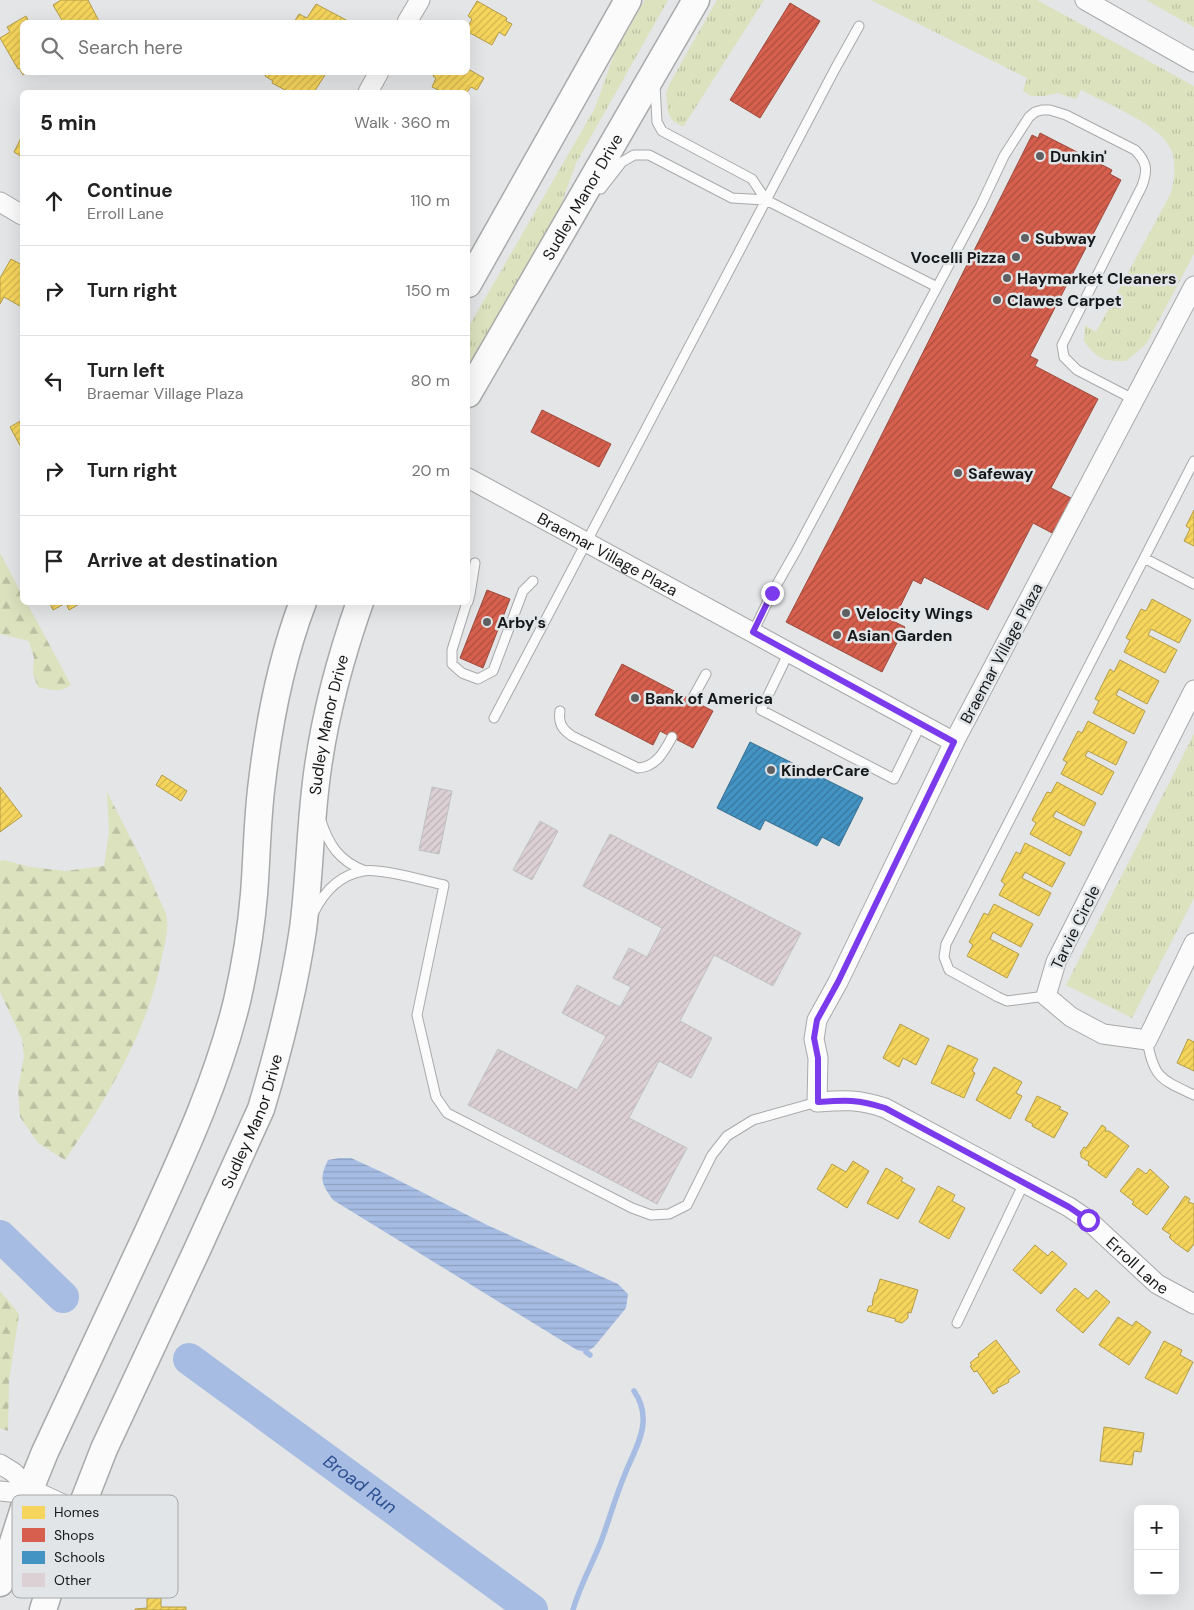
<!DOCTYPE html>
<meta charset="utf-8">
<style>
:root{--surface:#fff;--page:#f2f2f2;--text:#222;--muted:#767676;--line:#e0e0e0}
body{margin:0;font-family:"DM Sans",sans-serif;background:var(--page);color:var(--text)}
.controls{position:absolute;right:15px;bottom:15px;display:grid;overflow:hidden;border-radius:8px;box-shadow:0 5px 20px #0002}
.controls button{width:45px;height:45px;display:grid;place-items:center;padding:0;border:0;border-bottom:1px solid var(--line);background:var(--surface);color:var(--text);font:25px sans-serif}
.stop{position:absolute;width:15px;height:15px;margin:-11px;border:4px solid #7c3aed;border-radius:50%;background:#fff}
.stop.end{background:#7c3aed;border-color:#fff;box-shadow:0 1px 5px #0008}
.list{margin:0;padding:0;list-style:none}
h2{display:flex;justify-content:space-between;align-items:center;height:65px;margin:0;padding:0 20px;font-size:21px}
h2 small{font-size:16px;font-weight:400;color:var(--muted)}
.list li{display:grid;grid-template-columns:32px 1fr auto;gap:15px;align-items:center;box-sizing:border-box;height:90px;padding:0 20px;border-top:1px solid var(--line)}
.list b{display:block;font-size:19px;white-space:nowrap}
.list p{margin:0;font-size:16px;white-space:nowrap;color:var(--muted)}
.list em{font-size:16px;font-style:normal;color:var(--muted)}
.icon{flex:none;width:28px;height:28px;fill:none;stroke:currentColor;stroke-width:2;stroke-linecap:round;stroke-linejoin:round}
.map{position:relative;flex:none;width:1194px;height:1610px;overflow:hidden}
.search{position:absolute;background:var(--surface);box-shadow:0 5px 20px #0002;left:20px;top:20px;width:450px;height:55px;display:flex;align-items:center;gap:12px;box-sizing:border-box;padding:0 18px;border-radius:8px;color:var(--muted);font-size:19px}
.panel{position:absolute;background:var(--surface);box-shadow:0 5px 20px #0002;left:20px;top:90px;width:450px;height:515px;border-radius:8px}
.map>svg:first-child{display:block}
</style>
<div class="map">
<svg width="1194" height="1610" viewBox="0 0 1194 1610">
<defs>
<pattern id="grass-tufts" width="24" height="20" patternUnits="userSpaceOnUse" patternTransform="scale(1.25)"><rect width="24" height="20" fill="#dce1be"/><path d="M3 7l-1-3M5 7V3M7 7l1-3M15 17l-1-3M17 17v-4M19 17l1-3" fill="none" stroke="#bcc0a3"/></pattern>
<pattern id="forest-firs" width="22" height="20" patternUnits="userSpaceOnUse" patternTransform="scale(1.25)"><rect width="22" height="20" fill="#dce1be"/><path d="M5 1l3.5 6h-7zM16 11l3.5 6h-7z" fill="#bcc0a3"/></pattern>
<pattern id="water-rules" width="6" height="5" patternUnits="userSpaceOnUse" patternTransform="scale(1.25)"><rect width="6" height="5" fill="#a6bce3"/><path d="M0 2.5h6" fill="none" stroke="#8ea1c2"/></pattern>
<pattern id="homes-hatch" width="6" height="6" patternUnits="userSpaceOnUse" patternTransform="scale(1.25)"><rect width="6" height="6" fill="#f6d55c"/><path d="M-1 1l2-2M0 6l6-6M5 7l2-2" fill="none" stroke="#d2b64f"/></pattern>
<pattern id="shops-hatch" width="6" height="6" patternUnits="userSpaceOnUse" patternTransform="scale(1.25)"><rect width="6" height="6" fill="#d6604d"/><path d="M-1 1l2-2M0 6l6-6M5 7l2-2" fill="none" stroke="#ad4e3f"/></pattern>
<pattern id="schools-hatch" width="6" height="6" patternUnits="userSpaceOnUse" patternTransform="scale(1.25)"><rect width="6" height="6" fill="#4393c3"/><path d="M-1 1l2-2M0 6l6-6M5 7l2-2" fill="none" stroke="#37779e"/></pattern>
<pattern id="building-hatch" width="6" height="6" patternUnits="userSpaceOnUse" patternTransform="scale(1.25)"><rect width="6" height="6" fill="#dcd0d5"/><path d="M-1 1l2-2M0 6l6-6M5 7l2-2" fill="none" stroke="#bcb2b6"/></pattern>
</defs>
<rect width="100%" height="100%" fill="#e3e5e6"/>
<!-- grass -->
<path fill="url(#grass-tufts)" d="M645 0H668L576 163 553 227 468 371V328L595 108 615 52Z
M717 0H764L683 127 672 120 668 112 666 93 671 81Z
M871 0H1037L1194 86V254L1146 344 1126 361C1103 361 1098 360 1084 341L1085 325 1096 332 1171 193C1175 177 1178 160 1168 144 1155 123 1104 102 1081 90L1076 99 1057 93 1044 96H1031L1023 91 1027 78Z
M1146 0H1194V27Z
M1194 734V898L1132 1018 1066 985Z"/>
<!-- forest -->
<path fill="url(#forest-firs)" d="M0 553 22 595V602L27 603 71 685C59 693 52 690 38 687L33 674 34 658 29 641 0 634Z
M107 792C124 826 143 859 157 894 160 901 166 911 167 919 168 930 165 945 162 956 149 1030 107 1098 65 1160L38 1143 20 1117 18 1088 24 1057 22 1039 0 992V861L4 860 30 867 65 871 104 866 109 831Z
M0 1291 19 1314 9 1381 8 1431 0 1428Z"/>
<!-- water -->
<path fill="url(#water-rules)" d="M339 1158H351L384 1173 487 1225 618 1284 628 1294 626 1308 594 1347 586 1352 577 1350 333 1200C321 1183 319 1179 328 1160Z"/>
<!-- homes -->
<path fill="url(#homes-hatch)" stroke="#b39c48" d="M61 0H88L99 21 96 22H63L53 5Z
M477 1 507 18 506 21 512 24 505 36 499 32 492 45 468 32V27L472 19 468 16Z
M316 4 350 22H294L299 14 307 18Z
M26 16 29 22H22V72H28L23 75 19 68 18 69 0 38 10 32 7 27Z
M468 69 484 78 477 90 471 87 467 92H443L432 87 436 78 433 76 435 72H468Z
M267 72H321L325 75 314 92H289L272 83 273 81 265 76Z
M22 136V157L14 152Z
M11 259 22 265V303L20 306 4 297 0 304V278Z
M22 420V449L10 427Z
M1194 510V546L1184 541 1190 529 1186 526Z
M1152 599 1191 620 1179 643 1151 629 1148 635 1177 650 1165 673 1124 652 1130 640 1126 638 1141 609 1146 611Z
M49 602H81V603L69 610 66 603 53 610Z
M1120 660 1159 681 1147 704 1119 689 1116 695 1145 711 1134 734 1093 713 1099 701 1095 699 1110 669 1114 672Z
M1088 721 1127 742 1116 765 1088 751 1085 756 1114 772 1102 795 1061 774 1067 762 1063 760 1078 731 1082 733Z
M162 775 187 791 181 801 156 785Z
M1057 782 1096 803 1084 826 1056 811 1053 817 1082 832 1070 856 1030 834 1036 823 1032 820 1047 792 1051 793Z
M0 787 22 816 0 832Z
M1025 843 1065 863 1052 887 1025 872 1022 878 1051 893 1039 916 999 895 1005 884 1001 881 1016 852 1020 854Z
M994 904 1033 924 1021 947 993 932 990 939 1019 954 1007 978 967 956 973 945 969 942 984 913 988 915Z
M900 1024 929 1039 916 1065 903 1058 899 1067 883 1058Z
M1188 1039 1194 1042V1071L1177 1063Z
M948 1045 978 1059 972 1071 975 1073 964 1098 931 1083Z
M994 1067 1022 1082 1016 1093 1022 1096 1010 1119 976 1100Z
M1037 1096 1061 1107 1059 1109 1068 1113 1054 1138 1032 1126 1033 1124 1025 1120Z
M1102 1125 1106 1128 1105 1131H1109L1129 1146 1106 1178 1088 1165 1089 1162 1081 1157V1154L1080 1153 1084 1147 1086 1148Z
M853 1161 869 1171 847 1208 817 1189 832 1164 846 1172Z
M886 1168 903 1178 901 1181 915 1189 898 1219 867 1203Z
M1138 1168 1146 1174 1150 1169 1169 1187 1147 1215 1132 1204 1134 1202 1120 1191Z
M938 1186 955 1195 952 1201 965 1208 949 1239 919 1222Z
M1185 1196 1190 1199 1188 1202 1194 1204V1244L1188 1252 1174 1242 1169 1237 1171 1235 1162 1229Z
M1035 1245 1048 1256 1052 1251 1067 1264 1041 1294 1013 1270Z
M880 1279 918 1290 911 1313 908 1312V1318L902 1323 895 1321 896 1319 867 1311 869 1306H872L873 1303H872L875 1292 876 1293Z
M1075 1288 1088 1299 1096 1290 1110 1302 1083 1333 1056 1310Z
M1118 1317 1132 1326 1136 1321 1151 1332 1129 1365 1099 1345Z
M996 1340 1020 1372 1008 1380 1009 1382 996 1389 998 1391 993 1394 977 1371 974 1372 970 1366 972 1365 970 1363 976 1358 979 1357 978 1354Z
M1164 1341 1182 1350 1180 1355 1193 1362 1177 1394 1145 1378Z
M1104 1427 1144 1433 1141 1452 1134 1451 1132 1465 1100 1461Z
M147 1598H161V1607H186V1610H135V1609L147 1608Z"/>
<!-- shops -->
<path fill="url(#shops-hatch)" stroke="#9d4a3d" d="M790 3 820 21 760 118 730 100Z
M1040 133 1112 170 1110 174 1121 180 1030 356 1038 360 1035 366 1098 399 1051 488 1073 499 1054 534 1033 523 988 610 924 577 921 584 913 580 893 621 905 627 882 672 786 622 841 516 1032 135 1038 138Z
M542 410 611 444 599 467 531 432Z
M487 590 510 599 483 668 460 658Z
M622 664 713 711 693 748 660 731 653 745 595 715Z"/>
<!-- schools -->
<path fill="url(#schools-hatch)" stroke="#366e90" d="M750 742 863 798 839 846 822 837 817 846 765 820 760 830 717 808Z"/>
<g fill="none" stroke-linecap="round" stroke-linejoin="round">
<!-- stream -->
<path stroke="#a6bce3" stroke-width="5.5" d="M586 1352 590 1355
M573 1610C580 1585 593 1563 602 1539 610 1517 616 1495 625 1474 631 1458 642 1440 643 1423 644 1410 641 1401 634 1391"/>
<!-- river -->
<g stroke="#a6bce3" stroke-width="32">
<path d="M0 1236 63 1297"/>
<path id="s1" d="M189 1359 532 1610"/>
</g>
</g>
<!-- building -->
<path fill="url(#building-hatch)" stroke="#c0c1c1" d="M432 787 452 791 439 854 419 850Z
M540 821 558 831 532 880 513 870Z
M610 834 801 933 773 986 714 955 680 1021 712 1038 691 1078 659 1061 629 1118 687 1148 657 1204 468 1105 498 1049 577 1090 606 1036 562 1013 577 985 620 1007 631 987 613 978 629 948 647 957 662 928 583 886Z"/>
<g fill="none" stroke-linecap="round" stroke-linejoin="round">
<!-- lane casing -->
<g stroke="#a8a9aa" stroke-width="11">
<path id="lane" d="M601 189 622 162 634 155H649L732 198 766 200 752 179 662 131 657 122 655 85
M766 200 937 287
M1144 558 1194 584
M467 602 452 650V664L462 673 478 679 493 671 523 591 533 581
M468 602 470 594 475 563
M753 632 772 593 797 549 981 205 1004 156 1029 117 1035 112 1042 110H1050L1066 115 1135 150C1147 162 1148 170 1142 186L1062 345 1064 357 1077 370 1135 400
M789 652 761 710 894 779 921 724
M691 701 706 674
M560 711C558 723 562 729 572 736L638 768C656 767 664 752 672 737
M494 718 835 69 859 26
M321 821C329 845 339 861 365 871
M314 912C324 892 340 875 363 871 381 868 425 881 444 885L417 1015 436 1097 447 1113 632 1208 651 1215 669 1214 687 1205 712 1155 727 1136 753 1120 817 1102
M1046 996 1007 1001 998 997 949 970 944 957 946 944 1194 461
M1147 1040C1154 1078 1160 1079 1194 1095
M957 1323 1024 1183"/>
</g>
<!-- street casing -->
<g stroke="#a8a9aa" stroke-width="21">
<g id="street">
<path d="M1085 0 1194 62"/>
<path d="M407 22 420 0"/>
<path d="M368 92 379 72"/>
<path d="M0 202 22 215"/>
<path id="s2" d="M1194 286 954 742 838 982 817 1020 814 1039 818 1058 817 1102C845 1100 858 1099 885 1108L1069 1207 1088 1220 1157 1284 1194 1304"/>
<path id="s3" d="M468 478 954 742"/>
<path d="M1194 690 1056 962 1046 996 1071 1017 1103 1034 1147 1040 1194 943"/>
<path d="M0 1464 13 1472 30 1489 80 1512"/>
<path d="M0 1491 10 1492 30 1489"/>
</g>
</g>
<!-- secondary casing -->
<g stroke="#a8a9aa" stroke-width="29">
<g id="secondary">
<path d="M468 284 628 0"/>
<path id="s4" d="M468 394 696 0"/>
<path d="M0 1583 30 1489 45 1452C79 1380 112 1308 146 1236 181 1159 217 1083 237 1001 245 966 251 930 254 894 257 857 257 819 262 782 269 722 281 660 303 602"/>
<path id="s5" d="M43 1610 51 1585 104 1449 197 1250 261 1109C279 1049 294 990 303 929 310 875 310 821 318 767 326 711 341 656 360 602"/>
</g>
</g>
<!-- lane -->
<use href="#lane" stroke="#fbfbfb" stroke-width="9"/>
<!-- street -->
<use href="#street" stroke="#fbfbfb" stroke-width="19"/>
<!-- secondary -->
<use href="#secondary" stroke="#fbfbfb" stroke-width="26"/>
</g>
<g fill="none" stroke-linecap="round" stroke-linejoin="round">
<!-- route -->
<path stroke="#7c3aed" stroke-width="6" d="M772 593 753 632 954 742 838 982 817 1020 814 1038 818 1058V1102C845 1100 858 1099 885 1108L1069 1207 1088 1220"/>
</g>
<!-- markers -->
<g fill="#5e6061" stroke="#e2e5e7" stroke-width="2">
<circle cx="1040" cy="156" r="5"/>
<circle cx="1025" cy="238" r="5"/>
<circle cx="1016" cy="257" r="5"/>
<circle cx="1007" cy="278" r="5"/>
<circle cx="997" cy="300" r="5"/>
<circle cx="958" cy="473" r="5"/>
<circle cx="846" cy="613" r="5"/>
<circle cx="487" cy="622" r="5"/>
<circle cx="837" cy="635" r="5"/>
<circle cx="635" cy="698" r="5"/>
<circle cx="771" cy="770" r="5"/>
</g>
<g text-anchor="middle" stroke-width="5" stroke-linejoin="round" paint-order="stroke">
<!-- poi labels -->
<g font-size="16" font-weight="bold" fill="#171819" stroke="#e2e5e7" text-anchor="start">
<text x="1050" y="162">Dunkin'</text>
<text x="1035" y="244">Subway</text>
<text x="1006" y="263" text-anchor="end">Vocelli Pizza</text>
<text x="1017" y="284">Haymarket Cleaners</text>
<text x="1007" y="306">Clawes Carpet</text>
<text x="968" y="479">Safeway</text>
<text x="856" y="619">Velocity Wings</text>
<text x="497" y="628">Arby's</text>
<text x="847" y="641">Asian Garden</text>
<text x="645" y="704">Bank of America</text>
<text x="781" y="776">KinderCare</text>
</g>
<!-- street labels -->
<g font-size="16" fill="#171819" stroke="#e2e5e7">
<text dy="6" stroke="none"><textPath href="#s4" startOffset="228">Sudley Manor Drive</textPath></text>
<text dy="6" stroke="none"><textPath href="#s3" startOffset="159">Braemar Village Plaza</textPath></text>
<text transform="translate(1001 653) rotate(-62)" y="6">Braemar Village Plaza</text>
<text dy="6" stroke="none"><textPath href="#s5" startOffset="938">Sudley Manor Drive</textPath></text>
<text transform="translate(1075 927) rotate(-64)" y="6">Tarvie Circle</text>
<text dy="6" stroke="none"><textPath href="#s5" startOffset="532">Sudley Manor Drive</textPath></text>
<text dy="6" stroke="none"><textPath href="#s2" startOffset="1276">Erroll Lane</textPath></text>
</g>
<!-- water labels -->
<g font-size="18" font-style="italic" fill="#2d5093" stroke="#e2e5e7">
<text dy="6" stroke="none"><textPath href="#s1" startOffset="212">Broad Run</textPath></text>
</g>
</g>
<!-- legend -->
<rect x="12" y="1495" width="166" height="103" rx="8" fill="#e2e5e7" stroke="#a5a8a9" stroke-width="1"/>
<rect x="22" y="1506" width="23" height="13" fill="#f6d55c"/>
<rect x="22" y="1528" width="23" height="14" fill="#d6604d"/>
<rect x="22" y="1551" width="23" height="13" fill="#4393c3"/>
<rect x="22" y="1573" width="23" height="14" fill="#dcd0d5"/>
<g font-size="14" fill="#171819">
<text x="54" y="1517">Homes</text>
<text x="54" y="1540">Shops</text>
<text x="54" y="1562">Schools</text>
<text x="54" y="1585">Other</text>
</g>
</svg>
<div class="controls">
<button>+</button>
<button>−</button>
</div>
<div class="stop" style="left:1088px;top:1220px"></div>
<div class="stop end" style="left:772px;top:593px"></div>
<div class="search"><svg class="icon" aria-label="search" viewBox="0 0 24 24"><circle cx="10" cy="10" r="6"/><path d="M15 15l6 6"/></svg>Search here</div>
<section class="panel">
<h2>5 min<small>Walk · 360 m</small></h2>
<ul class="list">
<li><svg class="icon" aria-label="ahead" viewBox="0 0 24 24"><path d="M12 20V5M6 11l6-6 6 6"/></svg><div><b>Continue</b><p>Erroll Lane</p></div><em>110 m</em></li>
<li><svg class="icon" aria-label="right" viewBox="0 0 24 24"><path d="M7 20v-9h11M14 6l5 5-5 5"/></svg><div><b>Turn right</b></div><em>150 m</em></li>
<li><svg class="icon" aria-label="left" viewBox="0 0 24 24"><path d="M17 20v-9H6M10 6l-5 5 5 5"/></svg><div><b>Turn left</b><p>Braemar Village Plaza</p></div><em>80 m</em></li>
<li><svg class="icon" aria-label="right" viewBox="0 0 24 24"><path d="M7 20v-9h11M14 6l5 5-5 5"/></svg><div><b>Turn right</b></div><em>20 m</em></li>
<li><svg class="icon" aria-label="arrive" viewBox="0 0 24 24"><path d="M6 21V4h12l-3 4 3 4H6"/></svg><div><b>Arrive at destination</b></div></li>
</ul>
</section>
</div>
